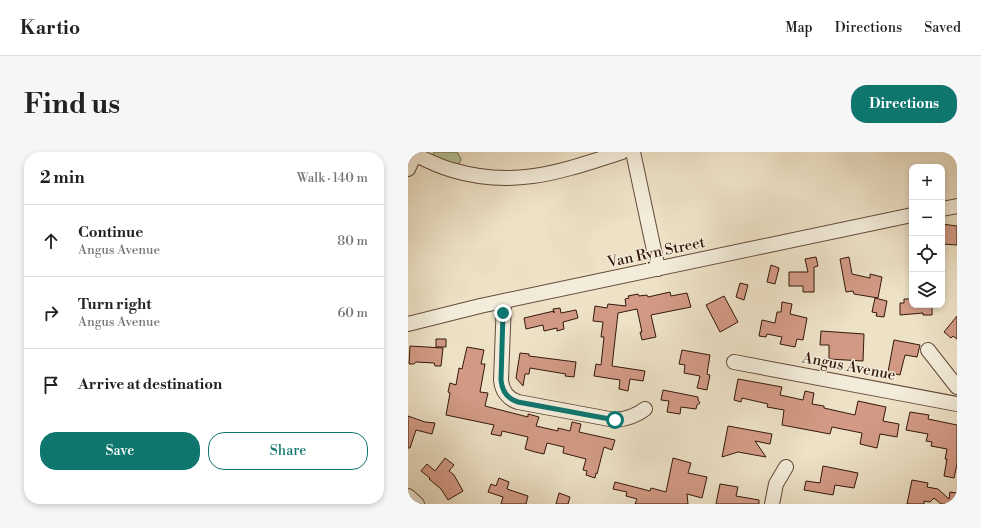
<!DOCTYPE html>
<meta charset="utf-8">
<style>
:root{--surface:#fff;--page:#f6f6f6;--text:#202124;--muted:#757577;--line:#e0e0e0;--accent:#0f766e}
body{margin:0;font-family:"Libre Bodoni",serif;background:var(--page);color:var(--text)}
.controls{position:absolute;right:12px;top:12px;display:grid;overflow:hidden;border-radius:8px;box-shadow:0 2px 6px #0003}
.controls button{width:36px;height:36px;display:grid;place-items:center;padding:0;border:0;border-bottom:1px solid var(--line);background:var(--surface);color:var(--text);font:20px sans-serif}
.stop{position:absolute;width:12px;height:12px;margin:-9px;border:3px solid #0f766e;border-radius:50%;background:#fff}
.stop.end{background:#0f766e;border-color:#fff;box-shadow:0 1px 4px #0008}
.list{margin:0;padding:0;list-style:none}
h2{display:flex;justify-content:space-between;align-items:center;height:52px;margin:0;padding:0 16px;font-size:17px}
h2 small{font-size:13px;font-weight:400;color:var(--muted)}
.list li{display:grid;grid-template-columns:26px 1fr auto;gap:12px;align-items:center;box-sizing:border-box;height:72px;padding:0 16px;border-top:1px solid var(--line)}
.list b{display:block;font-size:15px;white-space:nowrap}
.list p{margin:0;font-size:13px;white-space:nowrap;color:var(--muted)}
.list em{font-size:13px;font-style:normal;color:var(--muted)}
.actions{display:flex;gap:8px;padding:12px 16px}
.actions a{flex:1;padding:9px 0;border:1px solid var(--accent);border-radius:16px;text-align:center;font-size:14px;color:var(--accent)}
.actions .main{background:var(--accent);color:#fff}
.icon{flex:none;width:22px;height:22px;fill:none;stroke:currentColor;stroke-width:2;stroke-linecap:round;stroke-linejoin:round}
.map{position:relative;flex:none;width:549px;height:352px;overflow:hidden;border-radius:16px}
header{display:flex;align-items:center;gap:24px;box-sizing:border-box;height:56px;padding:0 20px;background:var(--surface);border-bottom:1px solid var(--line)}
header strong{font-size:19px}
nav{display:flex;gap:22px;margin-inline-start:auto;font-size:14px}
.intro{display:flex;align-items:center;justify-content:space-between;box-sizing:border-box;height:96px;padding:0 24px}
h1{margin:0;font-size:28px}
.button{padding:10px 18px;border-radius:16px;background:var(--accent);color:#fff;font-size:14px;font-weight:700}
main{display:flex;gap:24px;padding:0 24px}
aside{flex:1;background:var(--surface);border-radius:16px;box-shadow:0 2px 6px #0003}
.map>svg:first-child{display:block}
</style>
<header>
<strong>Kartio</strong>
<nav><a>Map</a><a>Directions</a><a>Saved</a></nav>
</header>
<div class="intro"><h1>Find us</h1><a class="button">Directions</a></div>
<main>
<aside>
<h2>2 min<small>Walk · 140 m</small></h2>
<ul class="list">
<li><svg class="icon" aria-label="ahead" viewBox="0 0 24 24"><path d="M12 20V5M6 11l6-6 6 6"/></svg><div><b>Continue</b><p>Angus Avenue</p></div><em>80 m</em></li>
<li><svg class="icon" aria-label="right" viewBox="0 0 24 24"><path d="M7 20v-9h11M14 6l5 5-5 5"/></svg><div><b>Turn right</b><p>Angus Avenue</p></div><em>60 m</em></li>
<li><svg class="icon" aria-label="arrive" viewBox="0 0 24 24"><path d="M6 21V4h12l-3 4 3 4H6"/></svg><div><b>Arrive at destination</b></div></li>
</ul>
<div class="actions"><a class="main">Save</a><a>Share</a></div>
</aside>
<div class="map">
<svg width="549" height="352" viewBox="0 0 549 352">
<rect width="100%" height="100%" fill="#ede1c6"/>
<filter id="stains"><feTurbulence type="fractalNoise" baseFrequency=".005" numOctaves="4"/><feColorMatrix values="0 0 0 0 .2 0 0 0 0 .09 0 0 0 0 .02 0 0 0 .5 -.17"/></filter>
<radialGradient id="worn" r=".72"><stop offset=".6" stop-color="#630" stop-opacity="0"/><stop offset="1" stop-color="#630" stop-opacity=".3"/></radialGradient>
<!-- green -->
<path fill="#b7c396" stroke="#766e50" d="M26 0H49L53 7 50 15 24 4Z"/>
<!-- building -->
<path fill="#d29a85" stroke="#35180b" d="M534 72 549 74V93L534 92Z
M408 105 410 114 406 115V140H395V134H381V120H400L397 107Z
M441 105 444 122 462 126V122L474 125 470 146 446 142 445 139 438 140 432 107Z
M363 113 371 116 367 132 359 130Z
M332 131 340 133 336 148 328 145Z
M262 140 263 144 279 141 283 155 243 163 248 185 234 188 232 180H234L229 157 210 161 204 214 237 219 235 229 222 227 220 239 211 237 212 228 186 224 188 212 193 213 196 185H193L195 170 185 169 187 154 199 156 200 152 218 154 217 147 221 146 220 144 230 142 231 144 239 143 240 145Z
M316 144 330 170 312 180 298 153Z
M467 146 479 149 476 165 468 164 469 161 464 160Z
M496 147H504V153H524V163H515V161L492 163V151H496Z
M374 150 384 152 382 162 399 166 395 188 389 187 387 195 372 192 374 185 359 182 358 185 351 184 354 168 367 171 369 160H373Z
M152 156 153 161 168 158 170 166 155 170 156 177 149 179V176L136 179 135 173 118 177 116 166 146 159V161L145 157Z
M549 164V187L545 184 543 186 536 180Z
M413 179 456 182 455 209 421 207V193H412Z
M28 187H38V195H28Z
M486 188 512 193 509 205 497 203 492 223 480 220Z
M2 194 35 196 33 214H27L26 211 8 210 6 212H1Z
M59 195 76 198 73 212H77L72 240 80 241 77 254 120 265V262L131 265 128 274 150 279V276L162 279 164 270 173 272 171 280 207 288 204 298 196 295 189 322 188 321 187 326 178 323 179 319 175 318 178 307 155 301 156 295 139 291 136 302 127 300 117 297 120 285 94 279 93 284 83 282 86 273 38 263 42 241 40 240 42 231 48 233 51 216 54 217Z
M274 198 302 203 299 222 302 223 299 238 289 236 292 224 276 221 277 213 271 212Z
M112 201 121 202V204L168 210 166 225 157 224 158 222 122 216 121 222H117L115 234 108 226Z
M330 227 374 235 372 243 395 248 397 239 406 241 404 252 416 254V256L447 263 450 249 478 255 475 269 491 272 489 285 472 282 469 296 452 292 454 281 424 275 422 282 374 273 376 258 359 255 360 252 334 246 333 250 326 248Z
M255 238 290 245V248L292 251 289 253 288 257 273 255 272 262 259 260 261 249 253 248Z
M502 260 521 263 520 267 549 273V312L546 326 536 324 539 307H537L539 297 523 294 524 290 518 289 520 282 498 278Z
M0 264 17 270 27 271 24 282 8 278 2 296H0Z
M320 274 364 282 362 292 347 289 358 305 330 300 314 305Z
M37 306 46 313 41 319 46 323 55 339 40 348 33 337 21 327 22 326 13 319 19 312 27 319Z
M265 306 283 311 280 321 299 325 294 346 279 342 280 352H227L229 347 218 344 219 340 205 337 207 330 242 339 243 336 258 340Z
M415 314 450 321 446 336 427 333 425 343 396 338 398 329 412 331Z
M91 326 101 330 99 337 120 344 118 352H93L95 345 80 340 83 332 88 334Z
M504 328 520 331 519 335 530 337 541 347 542 340 549 341 548 352H533L526 346 522 350 516 349V352H499Z
M312 332 330 335 328 344 351 348V352H308Z
M151 341 162 345 160 352H148Z"/>
<g fill="none" stroke-linecap="round" stroke-linejoin="round">
<!-- minor casing -->
<g stroke="#634a3a" stroke-width="16">
<path id="minor" d="M2 0C16 7 29 14 44 18 108 37 154 19 214 0
M225 0 250 117
M0 17 7 2
M534 57 549 54
M96 149 93 228C94 239 100 247 110 250L207 268C219 267 228 264 237 257
M0 172 72 154 504 63
M520 198 549 235
M326 210 549 252
M0 344 9 352
M364 352 368 332 378 315"/>
</g>
<!-- minor -->
<use href="#minor" stroke="#f3ecda" stroke-width="14"/>
</g>
<g fill="none" stroke-linecap="round" stroke-linejoin="round">
<!-- route -->
<path stroke="#0f766e" stroke-width="5" d="M95 161 93 228C94 239 100 247 110 250L207 268"/>
</g>
<g text-anchor="middle" stroke-width="3" stroke-linejoin="round" paint-order="stroke">
<!-- street labels -->
<g font-size="15" fill="#35180b" stroke="#f3ecda">
<text transform="translate(248 100) rotate(-12)" y="5">Van Ryn Street</text>
<text transform="translate(441 214) rotate(11)" y="5">Angus Avenue</text>
</g>
</g>
<rect width="100%" height="100%" filter="url(#stains)"/>
<rect width="100%" height="100%" fill="url(#worn)"/>
</svg>
<div class="controls">
<button>+</button>
<button>−</button>
<button><svg class="icon" aria-label="locate" viewBox="0 0 24 24"><circle cx="12" cy="12" r="6"/><path d="M12 2v4M12 18v4M2 12h4M18 12h4"/></svg></button>
<button><svg class="icon" aria-label="layers" viewBox="0 0 24 24"><path d="M12 4l9 5-9 5-9-5zM3 14l9 5 9-5"/></svg></button>
</div>
<div class="stop" style="left:207px;top:268px"></div>
<div class="stop end" style="left:95px;top:161px"></div>
</div>
</main>
